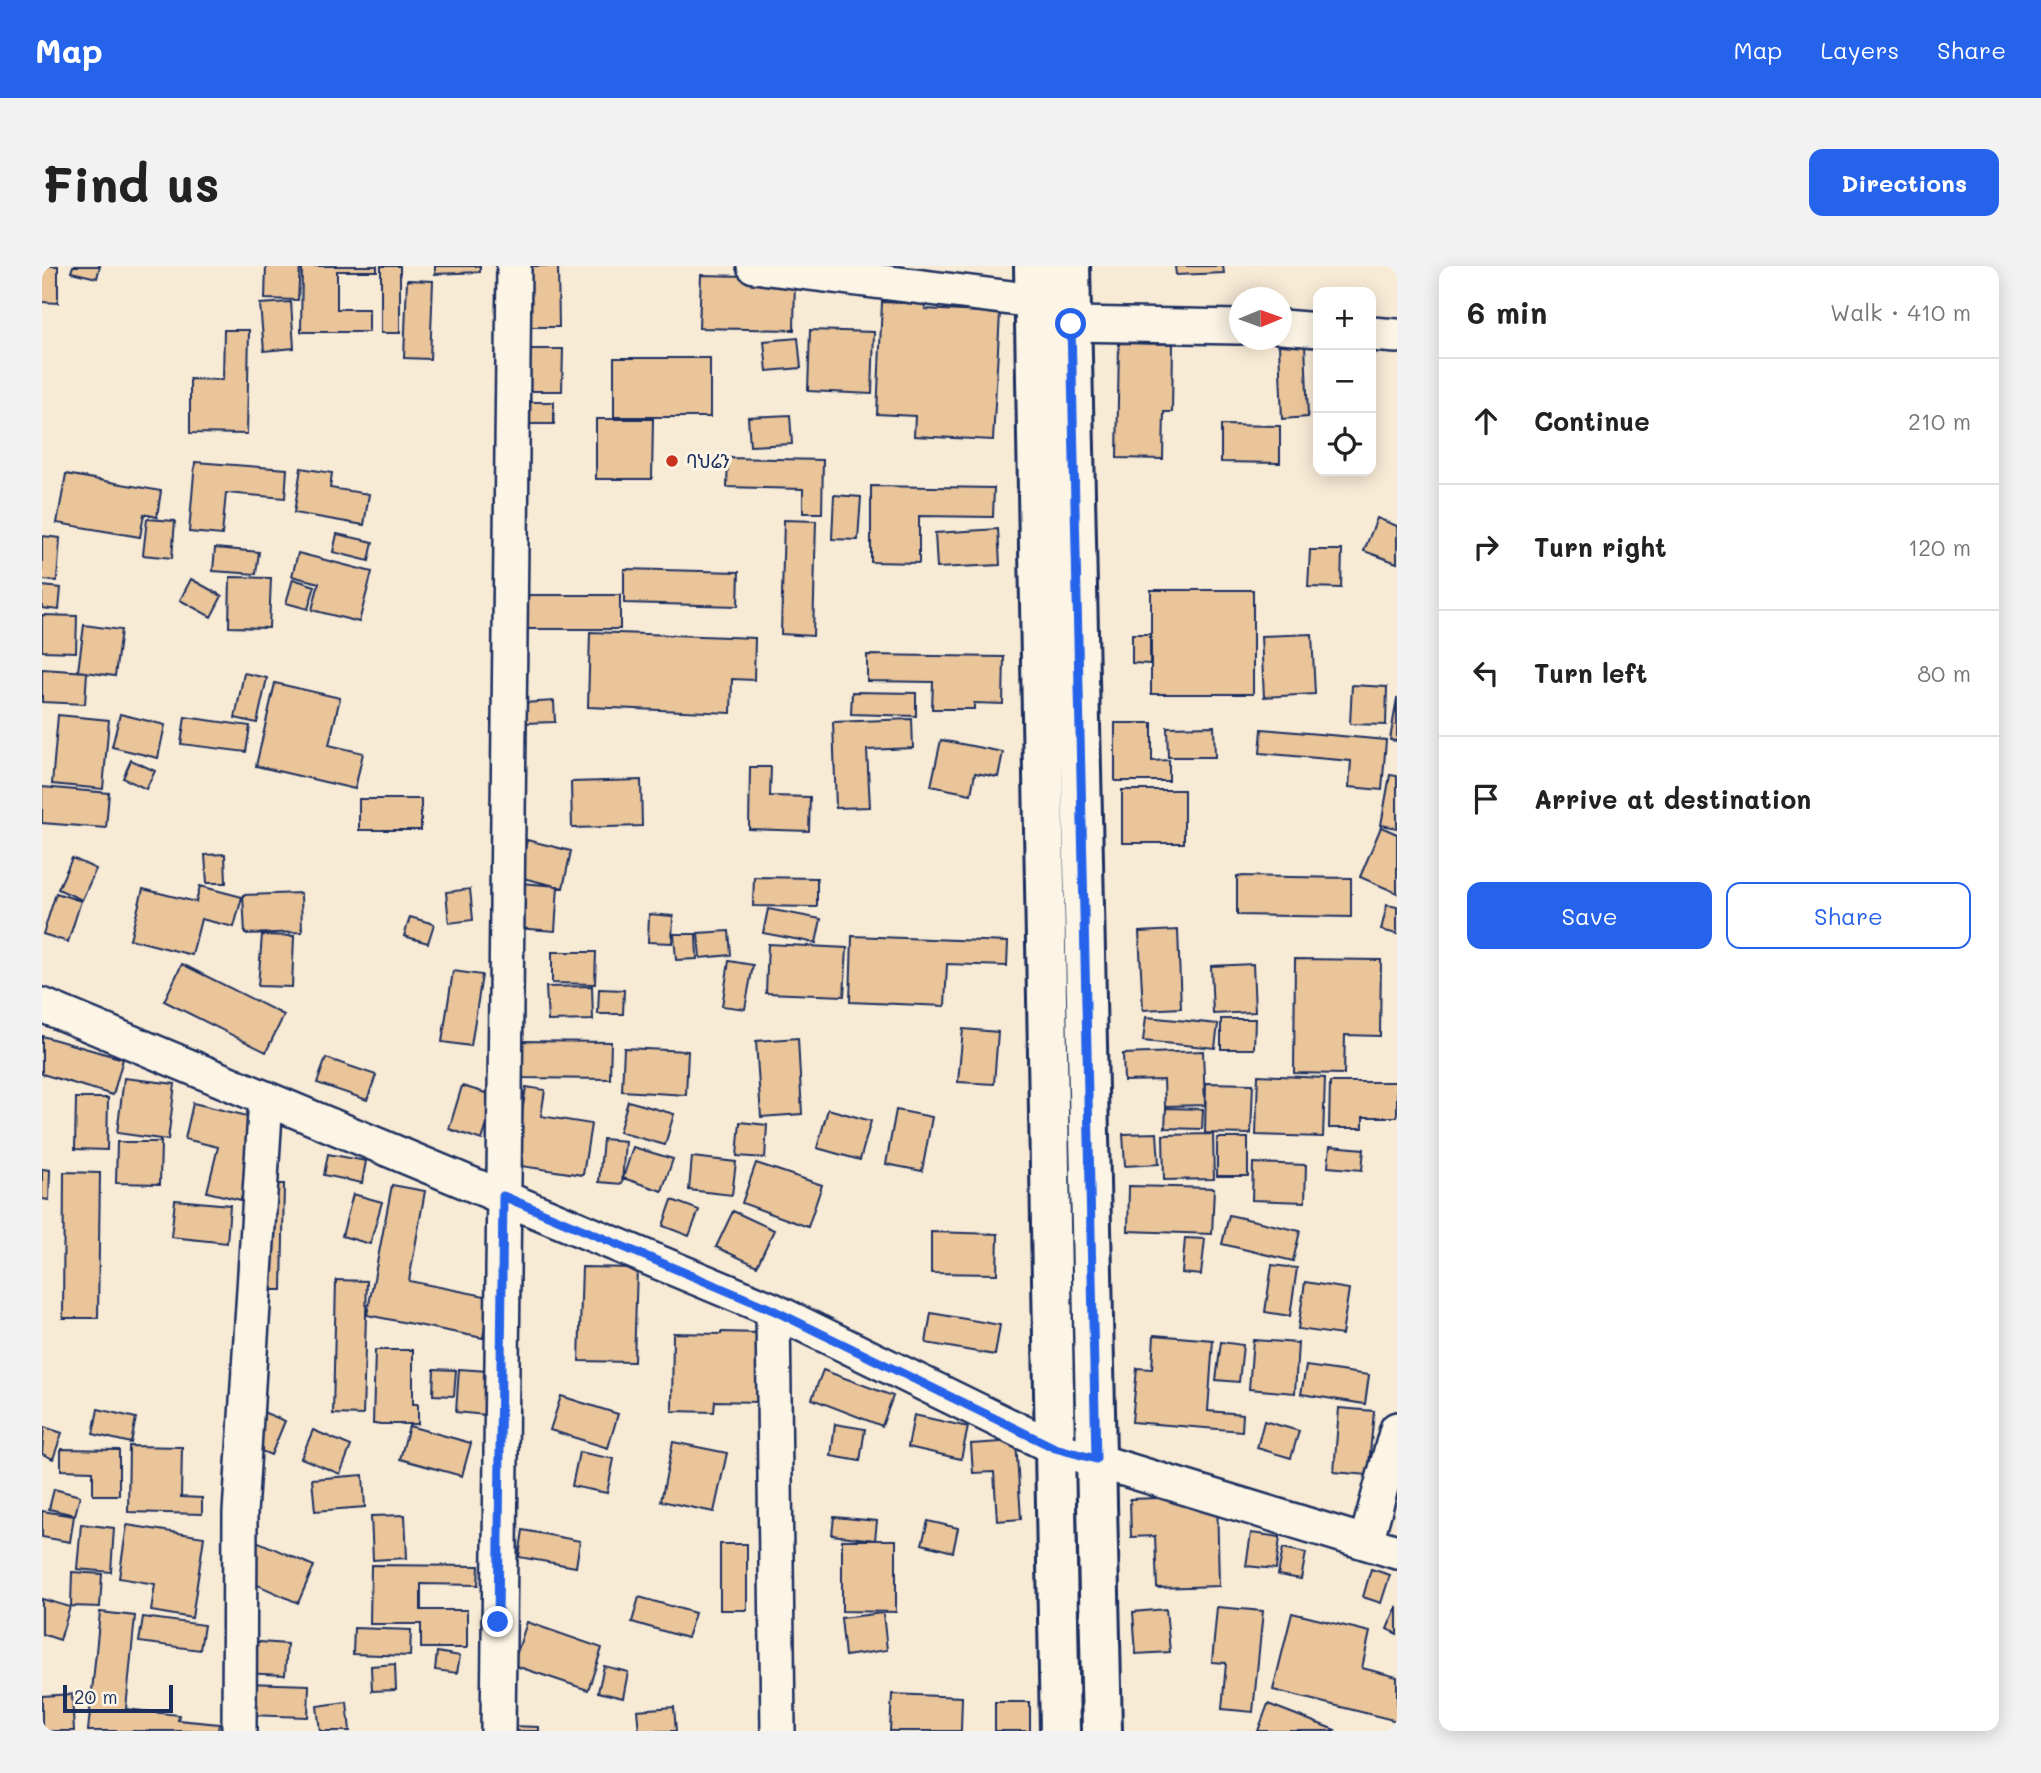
<!DOCTYPE html>
<meta charset="utf-8">
<style>
:root{--surface:#fff;--page:#f2f2f2;--text:#222;--muted:#767676;--line:#e0e0e0;--accent:#2563eb}
body{margin:0;font-family:Mali,"Noto Sans Ethiopic",sans-serif;background:var(--page);color:var(--text)}
.controls{position:absolute;right:21px;top:21px;display:grid;overflow:hidden;border-radius:14px;box-shadow:0 4px 18px #0003}
.controls button{width:63px;height:63px;display:grid;place-items:center;padding:0;border:0;border-bottom:2px solid var(--line);background:var(--surface);color:var(--text);font:35px sans-serif}
.compass{position:absolute;left:1187px;top:21px;width:63px;height:63px;border-radius:50%;background:var(--surface);box-shadow:0 4px 18px #0003;rotate:89deg}
.scale{position:absolute;left:21px;bottom:18px;width:110px;box-sizing:border-box;padding-left:7px;border:4px solid #1b2f5e;border-top:0;font-size:19px;line-height:24px;white-space:nowrap;color:#1b2f5e;-webkit-text-stroke:5px #fcf5e5;paint-order:stroke}
.stop{position:absolute;width:21px;height:21px;margin:-16px;border:5px solid #2563eb;border-radius:50%;background:#fff}
.stop.end{background:#2563eb;border-color:#fff;box-shadow:0 2px 7px #0008}
.list{margin:0;padding:0;list-style:none}
h2{display:flex;justify-content:space-between;align-items:center;height:91px;margin:0;padding:0 28px;font-size:30px}
h2 small{font-size:23px;font-weight:400;color:var(--muted)}
.list li{display:grid;grid-template-columns:46px 1fr auto;gap:21px;align-items:center;box-sizing:border-box;height:126px;padding:0 28px;border-top:2px solid var(--line)}
.list b{display:block;font-size:26px;white-space:nowrap}
.list em{font-size:23px;font-style:normal;color:var(--muted)}
.actions{display:flex;gap:14px;padding:21px 28px}
.actions a{flex:1;padding:16px 0;border:2px solid var(--accent);border-radius:14px;text-align:center;font-size:24px;color:var(--accent)}
.actions .main{background:var(--accent);color:#fff}
.icon{flex:none;width:38px;height:38px;fill:none;stroke:currentColor;stroke-width:2;stroke-linecap:round;stroke-linejoin:round}
.map{position:relative;flex:none;width:1355px;height:1465px;overflow:hidden;border-radius:14px}
header{display:flex;align-items:center;gap:42px;box-sizing:border-box;height:98px;padding:0 35px;background:var(--accent);color:#fff}
header strong{font-size:33px}
nav{display:flex;gap:38px;margin-inline-start:auto;font-size:24px}
.intro{display:flex;align-items:center;justify-content:space-between;box-sizing:border-box;height:168px;padding:0 42px}
h1{margin:0;font-size:49px}
.button{padding:18px 32px;border-radius:14px;background:var(--accent);color:#fff;font-size:24px;font-weight:700}
main{display:flex;gap:42px;padding:0 42px}
aside{flex:1;background:var(--surface);border-radius:14px;box-shadow:0 4px 18px #0003}
.map>svg:first-child{display:block}
</style>
<header>
<strong>Map</strong>
<nav><a>Map</a><a>Layers</a><a>Share</a></nav>
</header>
<div class="intro"><h1>Find us</h1><a class="button">Directions</a></div>
<main>
<div class="map">
<svg width="1355" height="1465" viewBox="0 0 1355 1465">
<rect width="100%" height="100%" fill="#f8ebd6"/>
<filter id="ink" filterUnits="userSpaceOnUse"><feTurbulence type="fractalNoise" baseFrequency=".0143" numOctaves="2"/><feDisplacementMap in="SourceGraphic" scale="14" xChannelSelector="R" yChannelSelector="G"/><feConvolveMatrix kernelMatrix="1 2 1 2 8 2 1 2 1" color-interpolation-filters="sRGB"/></filter>
<g filter="url(#ink)">
<!-- building -->
<path fill="#eac59a" stroke="#1b2f5e" stroke-width="2" d="M0 0H16V37L0 36Z
M31 0H58L55 12 29 6Z
M224 0H258L256 34 223 33Z
M260 0H335V5H295V43H327V66H259Z
M339 0H358V67H339Z
M393 0H438V6L393 8Z
M479 0H516L517 61H479Z
M1133 0H1181L1182 7 1134 9Z
M659 9 753 11 752 64 657 62Z
M365 14 391 15 388 93 362 92Z
M249 36 252 82 222 85 218 38Z
M840 36 883 38V43L958 47 951 174 872 170 873 150 835 148Z
M182 64H207L205 168 148 167V113L181 114Z
M768 64 832 66 830 128 766 125Z
M756 72 759 102 725 105 722 75Z
M1077 77 1131 78 1130 146H1122L1121 193 1075 192Z
M1263 78 1266 151 1240 153 1237 79Z
M482 83H521L520 125H481Z
M572 92H668V151H572Z
M480 136H512V158H480Z
M748 149 750 178 708 180 706 151Z
M554 153H611L610 213H554Z
M1179 159 1238 160V197L1179 196Z
M686 192 781 194 780 247H761V223L685 221Z
M153 196 245 203 243 232 184 227 180 269 147 266Z
M259 202 290 207 288 222 327 228 322 259 252 247Z
M24 208 119 225 115 251 102 248 98 271 15 257Z
M829 220 952 222 951 251 877 250V297L829 296Z
M792 229 819 231 816 274 790 273Z
M1335 252 1355 260V297L1322 285Z
M105 253 133 255 130 292 101 289Z
M742 254 774 255 771 370 739 368Z
M956 263 958 299 895 302 893 267Z
M295 268 331 276 327 295 291 286Z
M0 270 18 272 15 315 0 314Z
M173 282 217 286 214 308 171 305Z
M1268 284H1300L1299 322 1266 321Z
M256 287 330 306 317 356 270 344 277 317 250 310Z
M582 303 697 306 696 340 582 337Z
M188 311 229 312 227 362 187 361Z
M149 313 180 330 169 351 138 334Z
M251 313 273 320 266 343 244 337Z
M0 320 19 322 17 344 0 342Z
M1109 324H1211V428H1109Z
M484 329H578V363H484Z
M0 349 35 350 34 386 0 385Z
M42 359 79 364 73 410 36 405Z
M548 366 713 372 712 414 690 413 689 447 546 441Z
M1090 368H1108V398L1090 397Z
M1270 368 1273 428 1222 431 1219 370Z
M825 389 962 391 961 438 932 437V443H890L891 416 825 415Z
M0 403 45 406 43 438 0 436Z
M202 407 225 412 215 457 193 452Z
M233 417 298 432 287 479 321 487 313 523 214 500Z
M1310 419 1345 421 1344 459 1308 458Z
M810 426 874 427V450L809 448Z
M1355 432V475L1348 474Z
M512 435 513 456 482 457 481 437Z
M78 448 123 459 116 492 70 481Z
M16 449 67 454 61 523 10 518Z
M143 451 208 460 204 486 139 478Z
M870 453 871 482 825 484 828 541 794 542 791 456Z
M1073 457H1110V495L1127 494V515H1073Z
M1172 460 1173 491H1126L1125 461Z
M1220 463 1344 474 1340 524 1307 521 1309 495 1218 487Z
M899 474 961 486 956 511 933 507 929 528 889 520Z
M89 494 113 505 104 523 81 512Z
M708 501H729L728 530 768 531 767 565 707 563Z
M1348 509 1355 510V562L1339 559Z
M599 514 600 560 530 562 529 516Z
M0 521 67 527 64 562 0 557Z
M1080 524H1142V577H1080Z
M317 533H379V564H317Z
M1339 561 1355 568V627L1318 611Z
M485 574 529 585 521 622 477 611Z
M183 588 184 617H165L163 589Z
M30 592 54 603 40 634 16 623Z
M1195 610 1309 612V651L1195 649Z
M712 611 775 612V641L711 640Z
M478 617 516 620 513 665 474 662Z
M158 620 200 631 192 661 159 653 150 689 88 673 101 623 154 636Z
M428 623 431 654 407 657 404 626Z
M14 627 39 635 26 676 1 668Z
M259 627 260 666 203 668 201 629Z
M1345 639 1355 641V668L1339 664Z
M726 643 779 653 774 677 721 667Z
M607 648 631 650 630 677 606 676Z
M368 651 392 658 386 677 362 670Z
M1136 664 1139 742 1101 744 1097 666Z
M687 665 689 689 658 692 656 667Z
M632 668H654L655 693 634 694Z
M220 669 252 670 250 721 216 720Z
M810 670 966 676 965 700 905 698 903 740 808 736Z
M726 678 805 682 802 730 724 727Z
M510 686H554L553 718 510 717Z
M1253 693 1339 694 1338 770 1303 769 1302 808 1252 807Z
M687 695 711 699 703 743 680 740Z
M140 698 242 749 224 786 122 735Z
M1211 698 1213 746 1171 748 1169 700Z
M411 705 440 709 429 780 400 776Z
M550 720 551 754 506 755 504 721Z
M557 723 582 724 581 748H556Z
M1104 751 1176 758 1173 782 1101 775Z
M1179 753H1213L1212 783H1179Z
M921 763 956 766 952 818 916 816Z
M0 770 81 793 71 829 0 808Z
M756 772 760 848 719 851 714 775Z
M480 775 569 776 568 813 480 812Z
M582 782 646 785 644 829 580 825Z
M1161 785 1163 839 1123 840 1122 814 1082 815 1081 788Z
M284 792 334 809 325 834 275 817Z
M1216 809 1283 812 1281 871 1214 869Z
M82 812 133 818 126 874 75 867Z
M1288 816H1355V851H1321V862H1287Z
M1164 817 1211 818 1209 868 1163 867Z
M420 820 454 830 440 874 407 863Z
M484 821 503 824 499 850 549 858 541 909 472 899Z
M34 832H66L65 884 33 883Z
M586 835 632 848 623 879 577 866Z
M151 837 218 853 199 934 165 926 176 881 143 873Z
M1124 842 1161 843 1160 863 1123 862Z
M786 843 829 855 818 894 775 882Z
M854 844 890 851 880 905 844 898Z
M698 856 725 859 723 892 695 890Z
M1115 867 1117 898 1083 900 1081 868Z
M1171 868 1172 913 1122 914 1121 869Z
M1175 872H1206V910H1175Z
M561 873 583 875 580 918 557 916Z
M75 876H119L118 918 74 917Z
M1288 880 1322 883 1320 904 1286 901Z
M591 881 631 893 620 925 581 912Z
M286 888 324 895 320 917 282 909Z
M650 891 694 896 690 929 647 924Z
M714 897 780 919 766 961 700 937Z
M1211 897 1264 899 1263 936 1210 934Z
M0 903 8 904 7 934 0 933Z
M22 906 58 907 56 1052H21Z
M218 918H242L240 1024H216Z
M350 919 383 925 367 1015 448 1031 441 1072 325 1049Z
M1087 920 1172 922 1170 968 1086 965Z
M311 928 340 936 328 978 300 970Z
M133 934 188 939 185 977 129 971Z
M630 934 657 944 647 970 621 960Z
M691 945 732 964 715 1000 674 981Z
M1187 949 1258 965 1251 995 1180 978Z
M889 966 956 968 955 1008 889 1007Z
M1143 972 1163 973 1159 1009 1140 1007Z
M1230 999 1255 1002 1248 1050 1223 1046Z
M540 1001 595 1002 592 1096 537 1095Z
M294 1014 325 1015 321 1149 291 1148Z
M1263 1016 1307 1023 1300 1069 1256 1063Z
M889 1047 958 1059 953 1089 884 1077Z
M679 1066 718 1067 716 1136 673 1135 672 1146 630 1145 631 1067 679 1068Z
M1112 1069 1171 1074 1166 1145 1201 1148 1200 1165 1090 1156 1095 1102 1110 1103Z
M1211 1074 1256 1077 1253 1127 1207 1123Z
M1179 1076 1201 1079 1197 1116 1174 1114Z
M333 1084H371V1138H376V1158H331Z
M1264 1100 1327 1109 1323 1138 1259 1128Z
M392 1103 414 1104 412 1130 391 1129Z
M417 1103 446 1105 443 1149 414 1146Z
M781 1104 851 1130 840 1160 770 1133Z
M519 1130 576 1148 566 1182 508 1164Z
M209 1141 243 1155 229 1189 195 1175Z
M1297 1142 1332 1145 1326 1209 1292 1206Z
M56 1143 94 1152 89 1177 51 1168Z
M872 1149 926 1161 919 1193 866 1181Z
M1222 1155 1257 1165 1249 1192 1215 1182Z
M793 1158 823 1163 818 1195 789 1190Z
M367 1160 429 1177 420 1210 358 1193Z
M2 1161 20 1167 11 1193 0 1188Z
M271 1164 309 1180 298 1208 259 1192Z
M974 1175 979 1253 955 1255 952 1206 931 1207 929 1178Z
M631 1176 685 1187 672 1246 619 1235Z
M87 1180 140 1181 139 1231 160 1232V1248L86 1246Z
M19 1183 77 1184V1229H51V1205L19 1204Z
M537 1186 572 1193 565 1227 530 1220Z
M321 1209 323 1241 273 1245 270 1213Z
M12 1223 38 1230 33 1249 7 1243Z
M1175 1230 1177 1320 1115 1322 1113 1270 1089 1271 1088 1233Z
M0 1245 32 1250 28 1276 0 1271Z
M363 1249 365 1292 331 1294 329 1250Z
M792 1251 835 1255 833 1274 790 1269Z
M886 1255 916 1262 911 1286 880 1278Z
M39 1258 72 1262 69 1306 35 1303Z
M85 1259 162 1271 150 1352 109 1345 113 1318 77 1312Z
M481 1264 538 1275 534 1301 477 1291Z
M196 1267 272 1300 256 1337 180 1303Z
M1209 1267 1238 1271 1234 1303 1204 1300Z
M800 1274H854V1346L800 1345Z
M678 1278H705V1344H678Z
M1241 1282 1264 1287 1259 1313 1236 1309Z
M329 1299 437 1300 436 1319 379 1318V1344H425V1382H379V1358H328Z
M1329 1303 1348 1309 1339 1337 1321 1331Z
M30 1306 60 1308 58 1341 29 1340Z
M597 1331 653 1347 645 1372 590 1356Z
M0 1333 28 1341 18 1374 0 1368Z
M1355 1340V1368L1345 1363Z
M1175 1341 1221 1345 1211 1446 1180 1443 1184 1397 1170 1396Z
M1124 1343 1128 1386 1094 1388 1091 1346Z
M58 1346 93 1350 84 1443 137 1449 136 1454 177 1458 176 1465H46Z
M841 1347 845 1384 803 1390 799 1352Z
M1250 1347 1328 1366 1320 1402 1355 1411V1455L1231 1424Z
M101 1351 162 1359 158 1384 97 1376Z
M485 1356 560 1382 546 1424 471 1399Z
M312 1362 369 1364 368 1390 311 1388Z
M203 1375 245 1378 243 1409 200 1407Z
M395 1386 418 1390 415 1407 393 1404Z
M353 1398 354 1424 330 1425 329 1400Z
M562 1400 586 1406 581 1432 556 1426Z
M202 1417 267 1419 266 1451 202 1449Z
M30 1428 32 1465H0V1430Z
M850 1428 920 1431 919 1465H848Z
M305 1436 308 1465H278L275 1440Z
M953 1436H988V1465H953Z
M1226 1438 1293 1464 1292 1465H1216Z
M632 1441 634 1465H597L595 1444Z
M469 1460 497 1461V1465H469Z"/>
<g fill="none" stroke-linecap="round" stroke-linejoin="round">
<!-- minor casing -->
<g stroke="#1b2f5e" stroke-width="38">
<path id="minor" d="M712 0 993 35 1029 58 1198 61
M1240 61 1276 64
M1329 68 1355 70
M0 739 731 1044 1013 1182 1355 1286
M731 1044 736 1465
M1324 1276 1355 1163
M197 1465 198 1247 224 832
M456 1465 472 0"/>
</g>
<!-- secondary casing -->
<g stroke="#1b2f5e" stroke-width="44">
<path id="secondary" d="M992 0 1018 1465
M1028 0 1060 1465"/>
</g>
<!-- minor -->
<use href="#minor" stroke="#fcf5e5" stroke-width="33"/>
<!-- secondary -->
<use href="#secondary" stroke="#fcf5e5" stroke-width="38"/>
</g>
</g>
<g fill="none" stroke-linecap="round" stroke-linejoin="round" filter="url(#ink)">
<!-- route -->
<path stroke="#2563eb" stroke-width="9" d="M456 1356 461 930 731 1044 1013 1182 1054 1193 1029 58"/>
</g>
<!-- markers -->
<circle fill="#c8321e" stroke="#fcf5e5" stroke-width="2.5" cx="630" cy="195" r="7"/>
<g text-anchor="middle" stroke-width="6" stroke-linejoin="round" paint-order="stroke">
<!-- poi labels -->
<g font-size="19" fill="#1b2f5e" stroke="#fcf5e5" text-anchor="start">
<text x="644" y="202">ባህሬን</text>
</g>
</g>
</svg>
<div class="controls">
<button>+</button>
<button>−</button>
<button><svg class="icon" aria-label="locate" viewBox="0 0 24 24"><circle cx="12" cy="12" r="6"/><path d="M12 2v4M12 18v4M2 12h4M18 12h4"/></svg></button>
</div>
<svg class="compass" viewBox="-18 -18 36 36"><path d="M0-13l5 13h-10z" fill="#e53935"/><path d="M0 13l5-13h-10z" fill="#767676"/></svg>
<div class="scale">20 m</div>
<div class="stop" style="left:1029px;top:58px"></div>
<div class="stop end" style="left:456px;top:1356px"></div>
</div>
<aside>
<h2>6 min<small>Walk · 410 m</small></h2>
<ul class="list">
<li><svg class="icon" aria-label="ahead" viewBox="0 0 24 24"><path d="M12 20V5M6 11l6-6 6 6"/></svg><div><b>Continue</b></div><em>210 m</em></li>
<li><svg class="icon" aria-label="right" viewBox="0 0 24 24"><path d="M7 20v-9h11M14 6l5 5-5 5"/></svg><div><b>Turn right</b></div><em>120 m</em></li>
<li><svg class="icon" aria-label="left" viewBox="0 0 24 24"><path d="M17 20v-9H6M10 6l-5 5 5 5"/></svg><div><b>Turn left</b></div><em>80 m</em></li>
<li><svg class="icon" aria-label="arrive" viewBox="0 0 24 24"><path d="M6 21V4h12l-3 4 3 4H6"/></svg><div><b>Arrive at destination</b></div></li>
</ul>
<div class="actions"><a class="main">Save</a><a>Share</a></div>
</aside>
</main>
